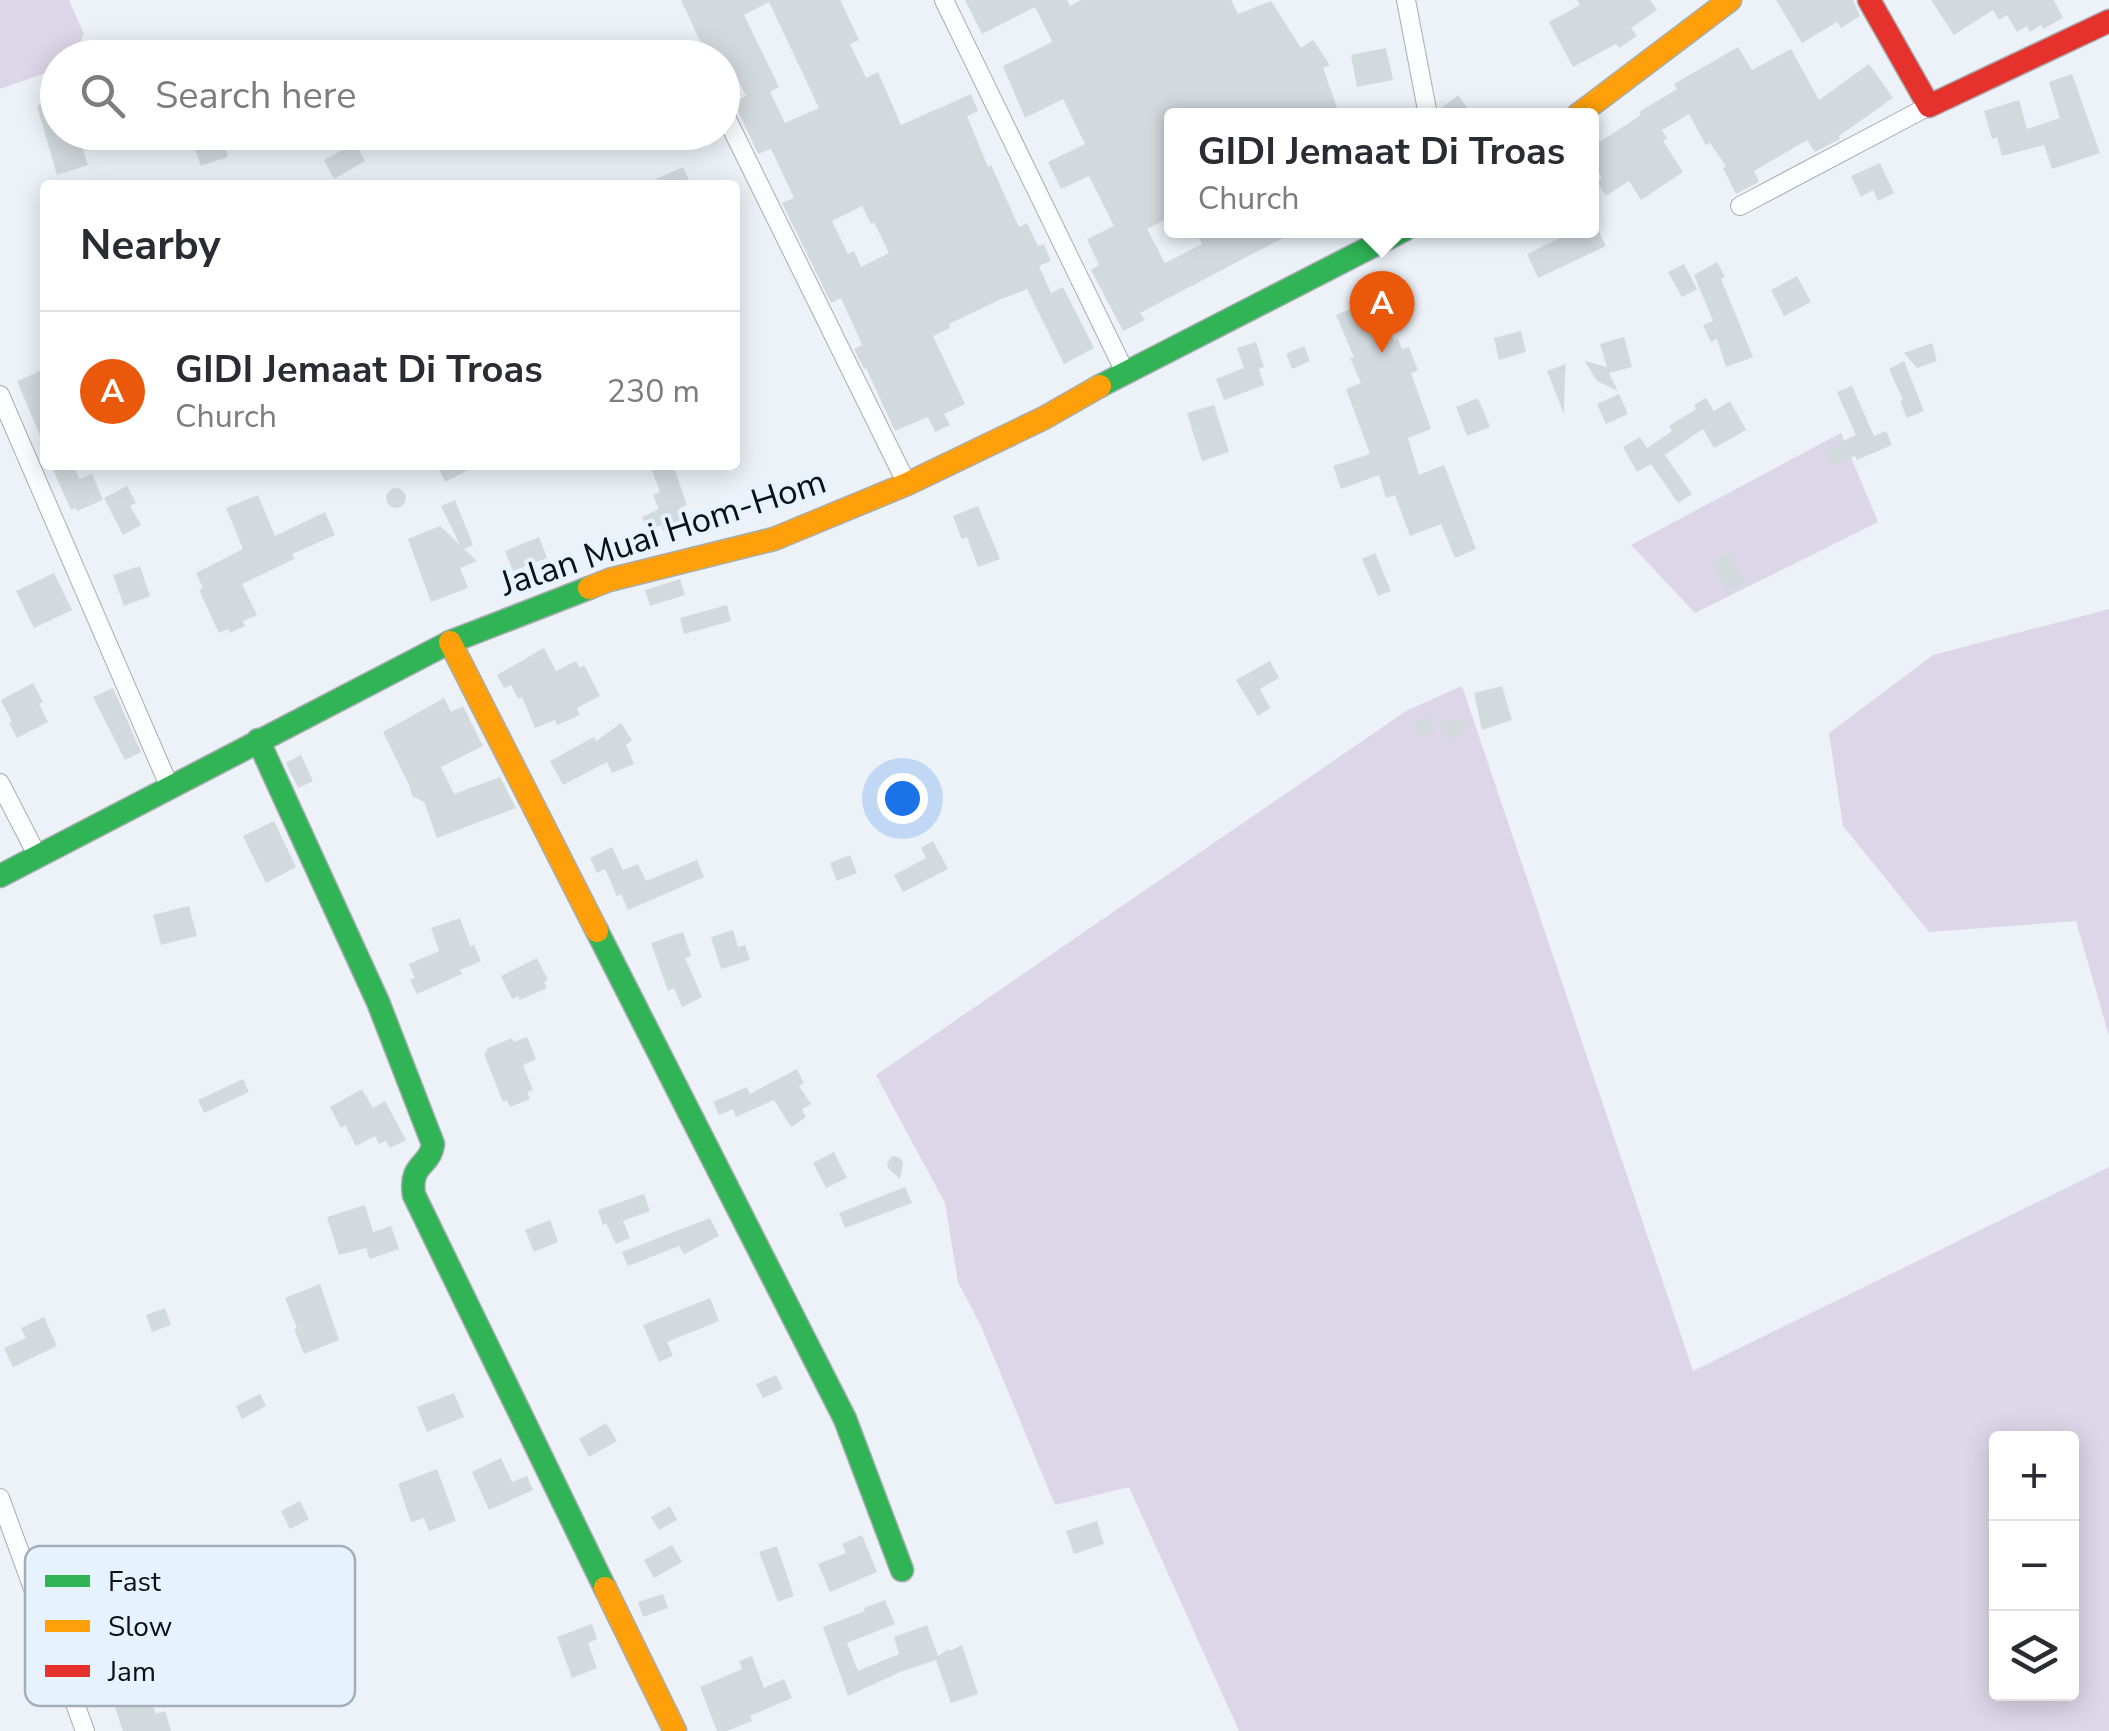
<!DOCTYPE html>
<meta charset="utf-8">
<style>
:root{--surface:#fff;--page:#f2f2f3;--text:#2b2b33;--muted:#7c7c81;--line:#e1e1e2;--accent:#ea580c}
body{margin:0;font-family:"Nunito Sans",sans-serif;background:var(--page);color:var(--text)}
.controls{position:absolute;right:30px;bottom:30px;display:grid;overflow:hidden;border-radius:10px;box-shadow:0 5px 25px #0003}
.controls button{width:90px;height:90px;display:grid;place-items:center;padding:0;border:0;border-bottom:2px solid var(--line);background:var(--surface);color:var(--text);font:50px sans-serif}
.you{position:absolute;left:902px;top:798px;width:35px;height:35px;margin:-25px;border:8px solid #fff;border-radius:50%;background:#1a73e8;box-shadow:0 0 0 15px #1a73e833}
.badge{display:grid;place-items:center;width:65px;height:65px;border-radius:50%;background:var(--accent);color:#fff;font-size:32px;font-weight:700}
.pin{position:absolute;translate:-50% -82px;filter:drop-shadow(0 2px 5px #0008)}
.pin::after{content:'';position:absolute;top:52px;width:35px;height:30px;background:inherit;clip-path:polygon(0 0,100% 0,50% 100%)}
.popup{position:absolute;left:1164px;top:108px;width:435px;height:130px;box-sizing:border-box;display:grid;place-content:center;border-radius:10px;background:var(--surface);filter:drop-shadow(0 2px 8px #0005);font-size:32px;white-space:nowrap;color:var(--muted)}
.popup b{font-size:38px;color:var(--text)}
.popup::after{content:'';position:absolute;left:50%;top:100%;margin-left:-20px;border:20px solid transparent;border-top-color:var(--surface)}
.list{margin:0;padding:0;list-style:none}
h2{display:flex;justify-content:space-between;align-items:center;height:130px;margin:0;padding:0 40px;font-size:42px}
h2 small{font-size:32px;font-weight:400;color:var(--muted)}
.list li{display:grid;grid-template-columns:65px 1fr auto;gap:30px;align-items:center;box-sizing:border-box;height:160px;padding:0 40px;border-top:2px solid var(--line)}
.list b{display:block;font-size:38px;white-space:nowrap}
.list p{margin:0;font-size:32px;white-space:nowrap;color:var(--muted)}
.list em{font-size:32px;font-style:normal;color:var(--muted)}
.icon{flex:none;width:55px;height:55px;fill:none;stroke:currentColor;stroke-width:2;stroke-linecap:round;stroke-linejoin:round}
.map{position:relative;flex:none;width:2109px;height:1731px;overflow:hidden}
.search{position:absolute;background:var(--surface);box-shadow:0 5px 25px #0003;left:40px;top:40px;width:700px;height:110px;display:flex;align-items:center;gap:25px;box-sizing:border-box;padding:0 35px;border-radius:55px;color:var(--muted);font-size:38px}
.panel{position:absolute;background:var(--surface);box-shadow:0 5px 25px #0003;left:40px;top:180px;width:700px;height:290px;border-radius:10px}
.map>svg:first-child{display:block}
</style>
<div class="map">
<svg width="2109" height="1731" viewBox="0 0 2109 1731">
<rect width="100%" height="100%" fill="#ecf2f8"/>
<!-- green -->
<path fill="#dcd6e8" fill-rule="evenodd" d="M0 0H69L84 34 73 57 58 58 57 69 0 89Z
M1841 433 1878 522 1695 613 1631 545Z
M2109 609V1036L2076 921 1929 932 1843 826 1829 733 1933 655Z
M1462 686 1693 1371 2109 1167V1731H1239L1129 1487 1055 1505 981 1326 958 1282 945 1203 876 1075 1406 711ZM1996 1438H2072V1694H1996Z"/>
<!-- building -->
<path fill="#d3dade" fill-rule="evenodd" d="M681 0H840L859 40 850 44 866 78 878 72 901 125 971 94 978 111 967 116 988 167 991 165 1019 227 1027 223 1038 246 1044 244 1051 261 1039 266 1051 293 1063 287 1094 348 1064 364 1027 289 999 300 949 324 950 328 933 336 965 404 944 414 950 425 935 432 928 417 895 431 866 368 864 369 854 349 862 345 841 298 831 303 782 203 794 198 771 149 758 154 734 102 746 96 730 63 722 66V58H708ZM769 2 819 108 785 123 770 92 779 87 744 15ZM862 206 871 224 874 222 889 253 861 267 854 251 848 254 832 221Z
M965 0H1067L1070 6 1081 0H1231L1238 14 1271 1 1301 48 1313 40 1330 65 1323 68 1340 116H1172V216L1147 229 1165 263 1202 244 1195 230H1298L1140 313 1145 320 1123 331 1091 270 1099 265 1087 239 1114 226 1089 176 1061 189 1048 162 1085 144 1063 99 1025 118 1003 66 1052 42 1051 39 1035 7 982 34Z
M1577 0H1650L1657 10 1631 28 1637 36 1619 48 1616 44 1573 67 1549 22 1580 5Z
M1776 0H1853L1860 16 1841 28 1837 22 1802 43Z
M1931 0H2054L2063 18 2043 29 2041 25 2030 32 2027 26 2017 32 2007 15 1999 20 1993 10 1954 35Z
M1738 47 1752 70 1791 49 1819 100 1869 64 1893 98 1839 136 1840 139 1815 152 1807 140 1754 171 1759 182 1736 194 1723 168 1726 166 1710 143 1706 145 1689 114 1662 130 1667 138 1663 141 1683 172 1641 200 1629 181 1606 196 1597 181 1602 178 1592 163V147L1641 115 1639 112 1677 89 1674 84Z
M1386 48 1393 80 1357 87 1351 55Z
M2072 74 2100 153 2052 169 2044 145 2002 156 1997 137 1992 139 1984 111 2019 100 2027 129 2060 118 2049 82Z
M1458 95 1473 116H1440V109Z
M58 99V132H77L88 165 57 175 37 106Z
M210 132H220L228 157 201 166 191 139Z
M355 143 365 161 334 179 324 160Z
M1880 163 1894 193 1878 201 1873 190 1861 197 1851 176Z
M683 167 691 185H642Z
M1577 230H1598L1606 246 1538 278 1527 254Z
M1717 262 1725 277 1721 279 1753 357 1726 367 1717 339 1711 342 1703 325 1713 321 1694 275Z
M1684 264 1697 289 1682 297 1668 272Z
M1797 276 1811 302 1784 316 1771 290Z
M1376 298 1394 341 1398 339 1402 349 1409 347 1418 370 1411 373 1431 429 1408 438 1419 475 1444 465 1476 549 1455 558 1441 524 1410 536 1395 495 1386 498 1379 475 1341 489 1333 466 1370 454 1346 389 1361 383 1350 358 1354 357 1336 315Z
M1521 331 1526 352 1499 360 1494 338Z
M1624 337 1632 367 1609 373 1618 391 1597 381 1585 361 1607 367 1600 344Z
M1256 342 1264 367 1259 369 1264 385 1224 400 1216 379 1244 368 1237 348Z
M1932 343 1937 361 1917 368 1904 353Z
M1304 346 1310 361 1292 369 1286 354Z
M1904 361 1924 411 1907 418 1900 401 1903 400 1889 369Z
M1566 364 1565 375 1564 414 1547 371Z
M45 369V447L17 381Z
M1852 386 1874 436 1886 431 1892 445 1857 460 1855 456 1831 467 1823 450 1856 435 1837 392Z
M1619 394 1628 414 1606 424 1597 404Z
M1478 398 1490 427 1467 436 1456 407Z
M1706 398 1714 411 1730 401 1746 430 1714 448 1703 429 1665 455 1692 494 1678 503 1651 464 1637 472 1623 447 1640 437 1647 448 1672 431 1669 426 1696 409 1694 405Z
M1214 405 1229 452 1202 461 1187 413Z
M51 465H73L80 479 92 474 103 500 77 511 76 508 71 510Z
M437 465H478L445 482Z
M650 465H673L687 505 680 508 684 524 663 531 662 525 648 530 642 517 659 509 653 495 660 492Z
M127 486 136 503 130 506 141 525 123 535 104 498Z
M386 498a10 10 0 1 1 20 0a10 10 0 1 1-20 0Z
M258 495 275 536 325 512 335 535 292 554 294 559 242 584 257 615 243 621 245 626 230 633 228 629 219 633 199 590 203 588 196 573 243 549 226 508Z
M455 500 473 545 464 549 477 561 460 568 468 588 431 602 408 539 440 526 460 545 441 506Z
M978 506 1000 559 978 567 967 537 962 539 953 516Z
M539 537 547 558 513 571 505 551Z
M1730 552 1746 583 1727 593 1711 562Z
M1375 553 1391 591 1378 596 1362 559Z
M140 566 150 596 124 606 113 575Z
M54 573 72 610 34 628 16 591Z
M680 579 685 595 650 606 645 590Z
M727 605 731 621 684 634 680 618Z
M544 648 556 671 576 661 580 668 584 665 600 696 577 708 580 715 557 725 555 720 535 728 522 697 518 699 511 685 504 688 497 675Z
M1270 661 1279 678 1260 689 1270 708 1258 716 1236 680Z
M33 683 43 702 39 704 48 722 17 738 9 723 12 722 1 700Z
M1502 686 1512 720 1482 730 1474 693Z
M113 688 141 752 125 760 93 697Z
M444 698 451 712 463 706 483 746 441 767 454 794 500 777 516 808 437 838 424 802 412 796 410 787 383 732Z
M1430 717 1434 732 1419 736 1415 721Z
M1454 719 1472 724 1459 737 1455 739 1450 738 1436 725Z
M621 723 632 740 626 745 634 764 612 773 607 762 563 785 550 761 594 737 596 741Z
M301 755 313 781 298 788 286 763Z
M274 821 296 867 266 883 243 836Z
M933 841 948 869 903 892 894 875 926 858 921 848Z
M612 847 623 870 638 864 646 881 697 860 704 877 628 910 621 894 617 896 605 869 597 873 590 858Z
M850 855 857 873 837 881 830 863Z
M189 906 197 936 161 945 153 915Z
M460 918 470 946 474 945 481 961 460 970 462 974 417 994 410 980 415 978 409 964 439 951 431 928Z
M733 930 738 947 745 945 750 960 721 969 711 937Z
M683 932 691 956 685 958 702 997 682 1007 674 988 668 991 651 943Z
M537 958 548 980 544 982 547 988 520 1000 518 996 512 999 501 976Z
M527 1037 536 1059 523 1065 533 1090 527 1092 530 1099 510 1107 507 1100 503 1102 484 1054 487 1052 486 1049 512 1038 514 1042Z
M797 1069 804 1083 799 1086 811 1104 802 1109 806 1117 791 1127 774 1100 736 1117 733 1109 719 1115 713 1102 747 1087 750 1094Z
M243 1079 249 1092 204 1113 198 1100Z
M362 1089 373 1108 385 1101 406 1140 390 1148 386 1141 379 1144 375 1136 356 1146 345 1125 341 1128 330 1107Z
M834 1152 847 1178 826 1188 813 1163Z
M895 1156 902 1160 903 1164 900 1179 888 1168 887 1164 891 1157Z
M905 1187 912 1203 845 1228 839 1213Z
M644 1194 650 1211 623 1221 630 1238 616 1244 606 1223 603 1225 598 1210Z
M365 1205 373 1232 391 1226 399 1249 370 1259 366 1248 339 1255 327 1217Z
M710 1218 719 1236 684 1254 679 1246 628 1266 622 1252Z
M550 1220 558 1242 534 1252 525 1230Z
M320 1284 339 1340 304 1354 294 1329 297 1328 285 1298Z
M710 1298 719 1321 667 1342 673 1356 659 1362 643 1325Z
M165 1308 171 1325 152 1332 146 1315Z
M44 1317 57 1346 13 1367 4 1348 26 1338 21 1328Z
M776 1375 783 1389 763 1398 756 1384Z
M454 1393 464 1417 427 1432 417 1407Z
M260 1394 266 1406 242 1419 236 1406Z
M606 1423 617 1441 589 1457 579 1439Z
M501 1458 512 1482 527 1476 533 1490 489 1510 472 1472Z
M437 1469 456 1521 429 1531 424 1518 411 1522 398 1484Z
M300 1501 309 1519 290 1529 281 1511Z
M670 1506 677 1520 659 1530 651 1517Z
M1097 1521 1104 1544 1074 1554 1066 1531Z
M862 1535 877 1572 830 1592 818 1564 846 1553 842 1544Z
M672 1545 682 1562 654 1578 644 1560Z
M777 1546 794 1596 778 1602 759 1552Z
M663 1594 668 1608 643 1617 638 1602Z
M885 1600 895 1624 847 1643 858 1671 899 1654 894 1637 927 1625 938 1656 949 1649 950 1651 962 1645 978 1694 951 1703 936 1660 900 1672 848 1696 823 1627 865 1611 864 1608Z
M592 1624 597 1639 588 1643 597 1668 572 1678 557 1637Z
M752 1656 764 1688 784 1679 792 1698 750 1716 752 1721 727 1731H717L700 1687 742 1669 739 1661Z
M242 1658 251 1677 209 1699 206 1695 193 1701 188 1689 220 1673 219 1670Z
M40 1660 46 1676 30 1682 24 1667Z
M141 1669 156 1714 165 1711 171 1731H123L106 1681Z"/>
<g fill="none" stroke-linecap="round" stroke-linejoin="round">
<!-- street casing -->
<g stroke="#a8adb2" stroke-width="20">
<path id="street" d="M944 0 1125 372
M1406 0 1428 115
M722 109 907 484
M1740 206 1929 106
M0 395 170 788
M0 783 37 855
M0 1498 85 1731"/>
</g>
<!-- fast casing -->
<g stroke="#a8adb2" stroke-width="25">
<path id="fast" d="M1100 386 1404 230
M258 740 378 1002 433 1144C430 1167 409 1163 414 1195L605 1588
M0 876 450 642 589 588
M597 931 845 1419 902 1570"/>
</g>
<!-- slow casing -->
<g stroke="#a8adb2" stroke-width="25">
<path id="slow" d="M1578 115 1730 0
M589 588 609 580 774 539 907 484 1044 418 1100 386
M450 642 597 931
M605 1588 675 1731"/>
</g>
<!-- jam casing -->
<g stroke="#a8adb2" stroke-width="25">
<path id="jam" d="M1869 0 1929 106 2109 21"/>
</g>
<!-- street -->
<use href="#street" stroke="#fcfdfe" stroke-width="18"/>
<!-- fast -->
<use href="#fast" stroke="#30b455" stroke-width="22"/>
<!-- slow -->
<use href="#slow" stroke="#ff9f0a" stroke-width="22"/>
<!-- jam -->
<use href="#jam" stroke="#e5322d" stroke-width="22"/>
</g>
<g text-anchor="middle" stroke-width="8" stroke-linejoin="round" paint-order="stroke">
<!-- street labels -->
<g font-size="35" fill="#0b1015" stroke="#e6f2fe">
<text transform="translate(663 532) rotate(-18)" y="12">Jalan Muai Hom-Hom</text>
</g>
</g>
<!-- legend -->
<rect x="25" y="1546" width="330" height="160" rx="15" fill="#e6f2fe" stroke="#a4aeb8" stroke-width="2.5"/>
<rect x="45" y="1575" width="45" height="12" fill="#30b455"/>
<rect x="45" y="1620" width="45" height="12" fill="#ff9f0a"/>
<rect x="45" y="1665" width="45" height="12" fill="#e5322d"/>
<g font-size="28" fill="#0b1015">
<text x="108" y="1591">Fast</text>
<text x="108" y="1636">Slow</text>
<text x="108" y="1681">Jam</text>
</g>
</svg>
<div class="controls">
<button>+</button>
<button>−</button>
<button><svg class="icon" aria-label="layers" viewBox="0 0 24 24"><path d="M12 4l9 5-9 5-9-5zM3 14l9 5 9-5"/></svg></button>
</div>
<div class="you"></div>
<div class="pin badge" style="left:1382px;top:353px">A</div>
<div class="popup"><b>GIDI Jemaat Di Troas</b>Church</div>
<div class="search"><svg class="icon" aria-label="search" viewBox="0 0 24 24"><circle cx="10" cy="10" r="6"/><path d="M15 15l6 6"/></svg>Search here</div>
<section class="panel">
<h2>Nearby<small></small></h2>
<ul class="list">
<li><span class="badge">A</span><div><b>GIDI Jemaat Di Troas</b><p>Church</p></div><em>230 m</em></li>
</ul>
</section>
</div>
